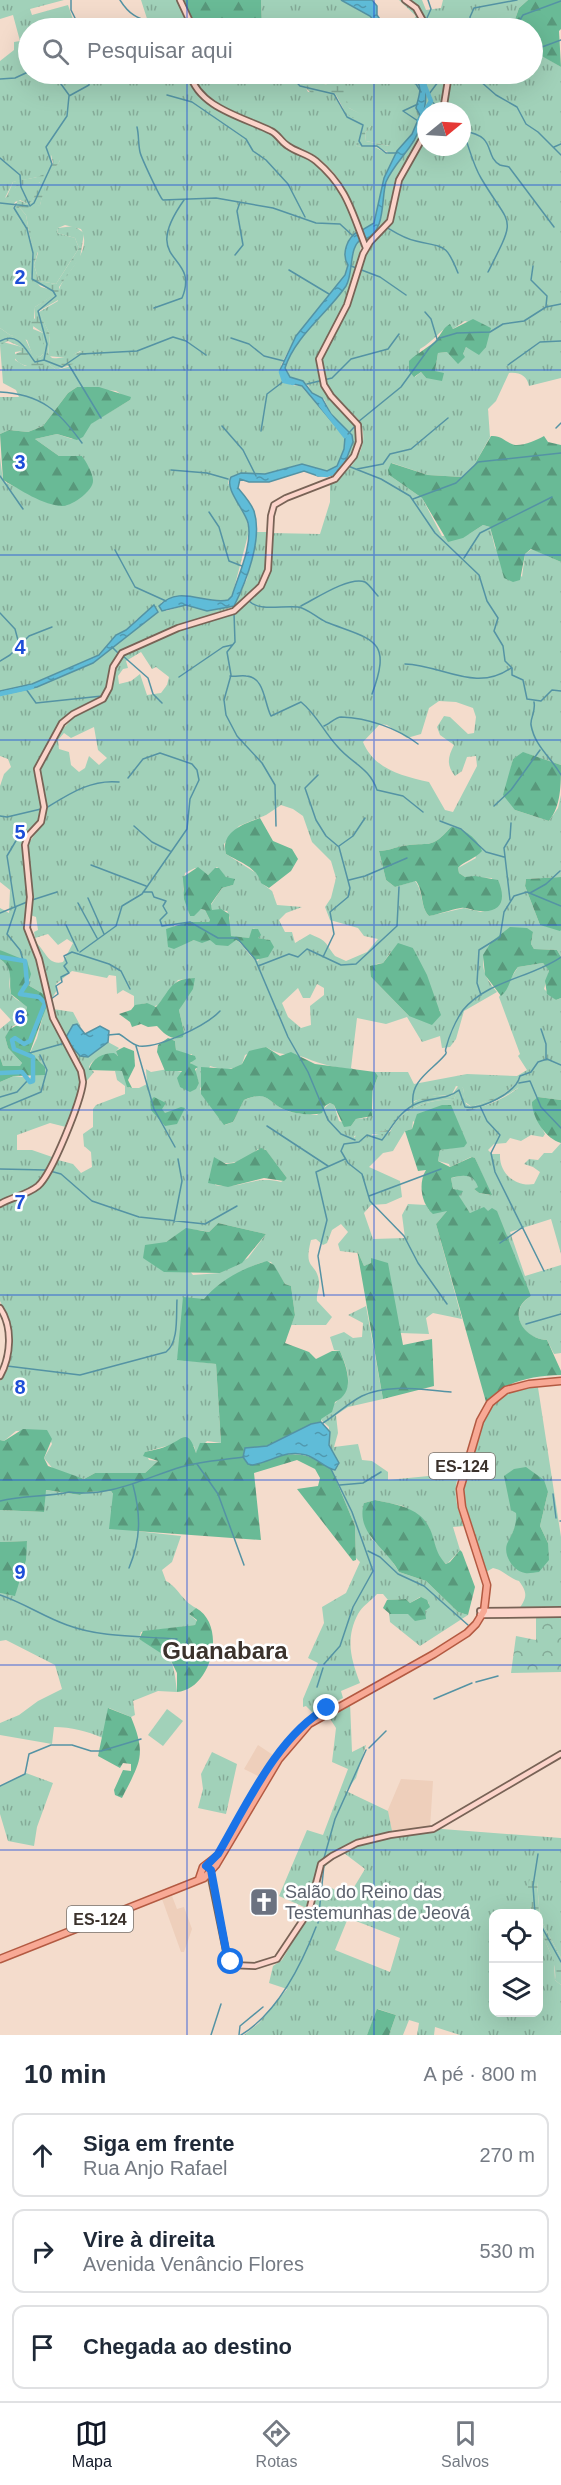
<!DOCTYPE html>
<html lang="pt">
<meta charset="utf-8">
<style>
:root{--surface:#fff;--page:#f6f6f7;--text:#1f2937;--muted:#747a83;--line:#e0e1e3;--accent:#111827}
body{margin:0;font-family:Arial,sans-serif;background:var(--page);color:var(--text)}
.controls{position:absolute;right:18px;bottom:18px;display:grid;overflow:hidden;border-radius:12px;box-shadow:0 6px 24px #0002}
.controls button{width:54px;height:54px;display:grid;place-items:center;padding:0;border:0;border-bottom:2px solid var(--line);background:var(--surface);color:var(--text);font:30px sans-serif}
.compass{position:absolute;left:417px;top:102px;width:54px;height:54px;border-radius:50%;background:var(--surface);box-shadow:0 6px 24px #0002;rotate:72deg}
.stop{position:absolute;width:18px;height:18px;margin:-14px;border:4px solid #1a73e8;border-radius:50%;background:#fff}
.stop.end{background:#1a73e8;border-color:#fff;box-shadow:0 2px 6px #0008}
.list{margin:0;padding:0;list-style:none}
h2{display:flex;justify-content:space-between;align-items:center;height:78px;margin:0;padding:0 24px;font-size:26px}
h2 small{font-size:20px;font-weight:400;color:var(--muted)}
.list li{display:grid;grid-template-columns:39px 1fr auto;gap:18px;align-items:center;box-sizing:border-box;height:84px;margin:0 12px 12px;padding:0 12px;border:2px solid var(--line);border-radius:12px}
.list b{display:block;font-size:22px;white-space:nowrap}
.list p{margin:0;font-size:20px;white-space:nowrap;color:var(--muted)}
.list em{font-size:20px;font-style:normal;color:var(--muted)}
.icon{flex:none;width:33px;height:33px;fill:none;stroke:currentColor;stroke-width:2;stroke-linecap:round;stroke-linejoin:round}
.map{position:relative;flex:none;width:561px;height:2035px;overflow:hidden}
.search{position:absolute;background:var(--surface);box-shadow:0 6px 24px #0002;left:18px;right:18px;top:18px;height:66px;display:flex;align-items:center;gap:15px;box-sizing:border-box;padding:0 21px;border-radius:33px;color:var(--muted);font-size:22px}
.sheet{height:366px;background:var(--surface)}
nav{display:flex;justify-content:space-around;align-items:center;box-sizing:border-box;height:84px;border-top:2px solid var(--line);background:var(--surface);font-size:16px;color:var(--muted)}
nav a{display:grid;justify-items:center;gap:3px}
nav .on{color:var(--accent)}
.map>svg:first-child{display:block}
</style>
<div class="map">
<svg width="561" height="2035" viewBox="0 0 561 2035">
<defs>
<pattern id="grass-tufts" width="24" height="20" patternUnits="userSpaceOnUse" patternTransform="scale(1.5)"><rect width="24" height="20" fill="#a1d1b9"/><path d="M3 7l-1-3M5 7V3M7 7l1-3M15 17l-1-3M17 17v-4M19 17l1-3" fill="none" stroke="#84aa97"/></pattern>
<pattern id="forest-firs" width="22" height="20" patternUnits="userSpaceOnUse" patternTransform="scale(1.5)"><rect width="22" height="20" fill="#69ba96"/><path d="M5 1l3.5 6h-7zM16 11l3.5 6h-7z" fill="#58987b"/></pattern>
<pattern id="wetland-marsh" width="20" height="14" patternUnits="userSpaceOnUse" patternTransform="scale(1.5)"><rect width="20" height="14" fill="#a1d1b9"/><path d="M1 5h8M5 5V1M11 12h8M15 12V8" fill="none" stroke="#84aa97"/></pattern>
<pattern id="park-crowns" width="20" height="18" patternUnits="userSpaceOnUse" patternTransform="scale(1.5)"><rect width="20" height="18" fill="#a1d1b9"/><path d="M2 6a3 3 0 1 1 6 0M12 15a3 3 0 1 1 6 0" fill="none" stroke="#84aa97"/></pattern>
<pattern id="water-ripples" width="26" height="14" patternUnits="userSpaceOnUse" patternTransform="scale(1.5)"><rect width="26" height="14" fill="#5fbcd8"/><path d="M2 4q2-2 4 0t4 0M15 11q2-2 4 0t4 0" fill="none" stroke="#5099af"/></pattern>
</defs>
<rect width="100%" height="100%" fill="#f4dccc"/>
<!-- built -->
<path fill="#eecfbb" d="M258 1745 273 1755 262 1778 244 1769Z
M401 1779 433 1781 430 1828 390 1831 387 1812Z
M172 1896 177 1909 184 1907 192 1929 184 1952H181L162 1899Z"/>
<!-- grass -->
<path fill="url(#grass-tufts)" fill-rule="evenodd" d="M0 0H64L30 9 32 15 68 5 76 28H28V74H49L62 85 64 82 62 74H189L211 102 267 130 317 162 344 193 359 231 345 275 296 336 281 365 284 380 291 385 301 386 345 437 344 449 337 466 327 471 301 464 265 474 241 473 230 477 228 483 245 512 249 531 232 596 228 600C202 605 187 586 161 603L166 611 186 605 207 611 234 606 247 579 255 532H268L266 571 261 582 239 605 182 624 119 653 112 664 104 695 69 715 37 767 42 803 41 818 24 846 28 896 25 922 38 957 47 996 28 985 30 979 20 958 12 957 0 950V908L9 913 10 890 0 882V786L4 774 11 767 8 759 0 756V695L37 687 93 663 158 612 137 619 126 630 116 635 99 655 32 684 0 691V457L3 481 38 498 86 493C90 482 89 466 82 456H59L35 439 57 434 72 439 90 424 130 400 116 391 77 387 68 393 43 426 28 432 9 430 0 434V397H19L16 390 3 383 0 345 3 342 22 347V351L15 352V360L25 366 49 364 56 370 68 367 84 354 80 351 68 358 48 356 50 335 39 312 58 301C58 297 58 291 60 287 68 269 93 251 81 229L65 225 58 228 57 233 75 238 79 248 56 284 39 281 34 265 38 253 31 242 26 215 19 207 40 205 46 179 60 161 51 155 52 167 43 176 13 182 5 198 17 186 36 181 41 183 32 202 28 204 20 200 15 202C10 215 20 218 26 227 26 240 29 241 32 252 34 260 30 270 31 278L41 287 52 290 54 295 35 307 33 329 43 333V354L40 357 32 354 27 340 10 335 0 328V61L14 50V42L20 41 13 15 0 19Z
M141 0H179L192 28H150Z
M261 0H341L370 16 380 28H262Z
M399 0H422L426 10 441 8 443 0H528L519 8 512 28H407L416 16Z
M533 50 561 67V378L529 386C527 376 520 372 509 373L496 401 488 409 490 437 473 467 462 477 428 475 392 463 389 475 422 498 442 536 469 534 483 525 490 527 495 548 522 577 525 554 532 549 561 562V765L525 753 513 759 509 777 515 810 549 821 558 808 561 795V877L526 879 525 886 540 925 561 930V957L557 950 534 949 531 944 533 932 491 942C478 962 482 974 497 992L464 1011 456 1039 450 1047 442 1048 440 1036 422 1042 407 1017 386 1024 357 1018 351 1068 356 1070C338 1068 322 1065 306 1058 290 1052 284 1058 266 1047L245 1055 242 1064C231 1071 222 1070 210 1066L200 1089 225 1125 233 1122 244 1100C268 1090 265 1100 283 1109 293 1114 306 1114 317 1115L330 1103 334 1105 339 1121 351 1126 356 1119 367 1118 373 1110 372 1092 378 1076 375 1072H408L414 1084 467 1074 517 1076 527 1070 518 1056 520 1054 499 997 518 967 543 963 549 971 544 989 556 1000 561 998V1100L538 1097 533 1110 545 1134 543 1137 531 1135 521 1141 510 1138 506 1143 494 1144 488 1150 492 1154H500C499 1174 516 1187 534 1184L540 1172 533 1167 524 1164 529 1159 538 1160 544 1153H552L561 1143V1254L551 1219 510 1232 525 1276 561 1265V1353L554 1354 547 1340C523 1339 506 1311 531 1296L488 1211 470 1213 458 1196 461 1193 453 1190 451 1178 465 1175 474 1178 479 1187 474 1189 479 1193 491 1195 475 1158 471 1157 450 1167 449 1164 438 1161 440 1150 452 1148 413 1121 412 1129 405 1131 393 1151 383 1153 369 1167 400 1181 402 1197 386 1204 371 1205 364 1213 373 1239 405 1238 402 1215 408 1204 426 1205 429 1210H448L436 1224 462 1319 433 1313 426 1318 429 1334 400 1333 397 1318 371 1258V1263L364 1266 357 1250V1253L340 1251 338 1244 348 1232 341 1224 332 1230 327 1243 323 1245 316 1239 311 1240C303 1271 316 1261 319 1281 320 1288 316 1294 317 1301L332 1317 326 1325H291L295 1315 291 1286 285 1284 271 1262C261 1261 253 1266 245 1270 200 1290 196 1317 177 1359L216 1364 221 1443 207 1441 196 1453 194 1446 170 1445 145 1452 149 1460 158 1461 145 1473H95L84 1479 54 1470 44 1458 52 1444 46 1430 16 1431 4 1441 0 1440V1381L8 1368 11 1348 9 1321 0 1301V1208L41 1188 58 1160 73 1164 81 1173 92 1167 91 1152 84 1146 83 1134 93 1127V1109L96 1105 125 1094V1086L117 1080 115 1071H123L129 1088H139L147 1084 146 1069 151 1072 168 1069 182 1072 179 1080 180 1087 199 1083 195 1072 197 1068 191 1065 192 1054H181L176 1050 175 1041 168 1038 174 1039 184 1032 179 1010 195 978 178 980 158 1005 152 1007 146 1003 134 1006V996L123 990 117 994 116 976 109 975 107 978 72 971 56 984 57 990 51 1000 45 967 35 942C46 950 47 966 63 962L73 943 67 939 58 945 48 934 35 938 34 932 38 930 36 917 30 915 27 846 45 819V794L40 771 59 733 76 715 106 698 114 670 121 656 181 629 236 612 264 585 270 571 271 533 320 534 330 502V483C351 473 374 443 358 419 354 414 349 411 344 407 334 397 322 379 322 363 322 346 338 328 345 313 351 299 367 253 365 239L372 236C385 217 378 199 388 179 394 166 404 157 411 145 424 126 429 96 424 74H532ZM426 111H462V147H426ZM465 321 486 327V347L472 349 466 347 463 354 447 352 438 353 435 371 426 378 421 372 415 377 420 349C434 341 438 332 450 325L453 329ZM141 652 152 669 156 667 169 677 167 685 161 693 147 695 140 674 131 681 119 684 118 676 123 669 128 668 126 661ZM439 701 456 702 473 708 476 717 474 733 468 734 450 717 444 716 437 727 440 735 454 745C448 757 446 765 455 776L462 771 467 757 476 756 477 766 453 812 445 810 429 782C402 776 374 769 363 742L380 724 387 725 407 738 421 734 429 708ZM94 727 98 750 107 758 99 765 89 756 85 768 79 772 71 765 69 752 59 749 58 740 64 733 71 738ZM281 805 293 809 303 816 312 842 331 861 336 878 331 898 325 907 330 920 358 928 364 936 378 939 367 952 346 961 335 956C324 942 329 942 310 934L295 943 292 932H285L279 920 286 913 302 907 277 905 272 891 264 885 259 875 226 854 224 844 239 826 266 815ZM451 827 467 833 476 858 458 868 459 873 465 877 492 878 496 908 481 912 464 908 429 916C420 907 424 892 415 881L395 887 386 880 379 851C388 851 395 847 403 846 429 841 430 851 451 827ZM217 867 233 885 222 888 211 905 212 910 227 911 230 918V937L249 938 254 928 257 938 270 940 258 961C248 957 245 945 236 940H194L174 948V924L209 922 210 920 205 910 201 909 190 916 183 889 185 873 195 868 208 875ZM413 948 436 1006 440 1011 409 1016 371 977 376 964 383 963 390 953ZM317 984 324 988V995L310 1006 311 1025 301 1028 288 1017 282 1003 298 988 303 998H310ZM520 1079 518 1088C505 1099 482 1108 466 1111L458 1089 454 1099C429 1100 401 1107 390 1132L368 1136 357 1143 354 1136 385 1131 414 1101 436 1095 451 1096 456 1086 463 1088 465 1102 472 1107 504 1094ZM258 1149H265L287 1178 281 1182C253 1175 241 1190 215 1185L218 1161C232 1167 247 1159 258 1149ZM218 1223 266 1234 248 1258 220 1273 193 1275 166 1242C184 1231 186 1227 209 1232Z
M193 74H404L407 79H415L421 89 417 105 420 115 410 138 397 151 386 174 377 214 372 226 362 230C353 201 340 171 312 154 306 150 298 149 291 145 283 141 279 131 270 127 244 115 203 105 193 74ZM311 82 326 84 349 108 364 116 371 126 365 133 366 141 390 146 388 154 373 146 356 147 359 132 363 125 340 106 335 93 308 92 305 86Z
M362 239 358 265 345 301 319 355 328 391 356 422 359 436 352 459 347 458 353 442 352 435 331 414 324 399 312 393 308 385 290 377 285 368C295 336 328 313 346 286 354 273 348 246 362 239Z
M0 959C17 972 7 975 10 990 11 999 22 1001 27 1007L23 1022 13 1026 5 1037 8 1048 22 1063 20 1067 3 1066 0 1057V1029L11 1020 0 1008Z
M47 1001 55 1027 81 1078V1088L66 1127 50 1123 17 1135V1150H32L55 1158 36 1187 0 1201V1082L14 1076 30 1078 42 1064 30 1053 37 1038Z
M53 1009 73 1012 81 1027 77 1024 71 1029 68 1041 77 1054 88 1057 108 1042 119 1048 116 1051 119 1055C107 1058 96 1053 89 1067L94 1072 85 1083C84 1060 61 1032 53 1009Z
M366 1306 383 1399 348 1407 336 1415 338 1433 334 1447 358 1444 362 1460 372 1461 388 1472V1480L459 1473C452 1494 457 1506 464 1526L453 1527 460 1550 447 1564 439 1559 429 1527 423 1519 403 1506 375 1500 364 1503 371 1538 390 1558 399 1572 426 1581 458 1612 468 1615 420 1646 390 1622 389 1613 425 1611 429 1603 420 1597 410 1603 406 1599 388 1600 383 1594H377C371 1601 362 1606 358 1614 345 1639 351 1659 360 1683L341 1691 343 1698 313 1713 306 1706 303 1707V1699L318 1663 308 1658 324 1623 322 1607 346 1593 360 1562 356 1558 355 1526 332 1470 339 1465 329 1445V1427L320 1419C344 1391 358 1392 340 1351L334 1350 330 1337 344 1332 353 1338 362 1337 363 1323 348 1315Z
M537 1381 561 1537V1613L516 1614C525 1599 530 1596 519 1581 508 1578 504 1570 493 1568L484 1573 460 1498 486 1410 498 1396ZM548 1492 540 1526 548 1543 509 1541 516 1525V1513Z
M45 1490 80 1495 86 1492 111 1491 136 1531 181 1536 172 1562 162 1570 166 1581C179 1588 181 1600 196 1608L189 1614 197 1621 195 1625 141 1632 139 1639C172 1656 173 1655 177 1692L158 1691 133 1701 135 1715 131 1717 109 1708 103 1738C86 1731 72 1727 54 1727L52 1744 0 1735V1723L19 1715 38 1701 62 1689 55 1665 6 1640 0 1641V1593L15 1595 27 1541 0 1542V1510L44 1512Z
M350 1702 352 1752 366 1745 356 1778 346 1791 388 1811 392 1831 429 1828 561 1838V1958L540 1918 537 1882 530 1907 532 1913 494 1914V2012H538L539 1927 554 1961 555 1980 561 1985V2035H460L435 2027 434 2035H417L419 2023 409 2020 403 2035H389L396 2015 378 2009 367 2035H244L259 2023 287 1989 269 1983 273 1966 282 1960 311 1910 279 1896 307 1830 323 1835 348 1769 332 1762 336 1728 327 1714ZM340 1850 365 1869 348 1897 328 1886 324 1899 316 1896 323 1869ZM348 1918 400 1938 390 1972 335 1950Z
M212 1752 237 1764 226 1814 198 1808 203 1789 201 1774Z
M26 1773 53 1783 37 1827 34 1846 8 1841 0 1814V1786Z"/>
<!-- forest -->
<path fill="url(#forest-firs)" d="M184 0H261L262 28H196Z
M528 0H561V29L559 31 561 67 533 51 532 28H512L519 8Z
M473 319 491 328 486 347 479 355 466 347 463 354 465 357 458 364 447 352 438 353 435 371 444 373 442 381 426 378 421 372 414 377 409 371V361C417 353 430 347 437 339 442 333 442 329 450 324L453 329Z
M77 387H99L131 397 130 400 91 424 83 437 77 440 57 434 35 439 59 456H82C86 461 93 474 93 480 94 490 74 505 63 506 44 506 19 489 3 480L0 434 9 430 28 432 43 426 68 393Z
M491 436C502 435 506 443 515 445 523 446 537 440 544 436L548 442 561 445V562L531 549 525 554 520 580 513 582 504 578 490 527 483 525 463 538 448 542 422 498 389 475 388 470 391 463 428 475 462 477 473 467Z
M523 752 561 765C561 785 561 806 549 821L515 810 503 795 513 759Z
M260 818 273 841 292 849 298 859 291 871 269 888 261 883C257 867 239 862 226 854 220 832 243 824 260 818Z
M451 827C464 828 478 839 482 851 475 859 464 861 458 868L459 873 465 877 475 876 498 880C506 898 503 913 480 911 473 911 467 907 461 908 449 910 440 914 429 916 420 907 424 892 416 881L395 887 386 880 379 851C388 851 395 847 403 846 429 841 430 851 451 827Z
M198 867 208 875 215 868H219L226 877 235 879 233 885 222 888 211 904 212 910 221 909 229 914 231 936 249 938 252 929H258L261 935 258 938 270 940 274 947 268 957 255 960 241 943 236 940 228 946 216 945 210 940 202 943 194 940 174 949 168 947 166 929 187 922H209L210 920 205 910 201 909 194 916H190L184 899 183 877Z
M561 877V930L560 931 540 925 525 886 526 879Z
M510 927 527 928 533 932 531 944 534 949 557 950 561 957V998L556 1000 547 994 545 981 549 971 543 963 518 967C510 976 510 989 501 996L485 975 483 955 491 942Z
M398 943 413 948 427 975 441 1015 432 1025 409 1016 371 977 370 966 383 963Z
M0 950 27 961 31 974 28 985 47 996 46 1008 30 1052 45 1067V1075L14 1076 0 1082V1057L3 1066H20L22 1063 8 1048 5 1037 10 1029 23 1022 27 1007 11 994C8 979 15 970 0 959Z
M195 978 193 989 179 1010 184 1032 183 1037C172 1041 164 1034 157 1026L148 1027 141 1024 132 1027 130 1022 119 1014 131 1010 135 1005 147 1003 156 1007C171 990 169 979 195 978Z
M168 1038 175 1041 176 1050 195 1056 196 1059 190 1063 198 1067 195 1069 199 1083 196 1089 190 1092 180 1087 177 1078 182 1071H165L157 1052 158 1045Z
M124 1047 134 1051 135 1066 128 1080 132 1088 127 1087 122 1071 89 1070C92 1058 103 1053 114 1053L118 1056 116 1051Z
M266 1047 280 1056 291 1052 315 1064 375 1072 378 1076 372 1092V1116L356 1119 351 1126 344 1127 334 1105 330 1103 325 1106 322 1113C311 1116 294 1114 283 1109 266 1101 268 1090 244 1100L233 1122 224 1125 201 1094V1067L231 1069 242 1064 249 1051Z
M154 1097 166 1103 162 1109 165 1113 181 1107 185 1108 177 1124 165 1126 151 1110 150 1101Z
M538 1097 561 1100V1143C546 1139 532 1118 532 1102Z
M442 1105H451L467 1143 464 1147 440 1150 438 1161 450 1167 472 1157 475 1158 492 1195 479 1193 474 1189 478 1187C473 1173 463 1175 451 1178L453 1189 463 1191 459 1196 470 1213 484 1207 488 1211 492 1208 497 1211 531 1296C506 1310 523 1339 547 1340L561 1371V1375C533 1376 506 1380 486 1402L436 1224 447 1211 433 1214C421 1204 418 1183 426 1170L418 1171 405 1131 412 1129 417 1114Z
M261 1148 266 1150 287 1178 284 1181 264 1178 228 1187 208 1183 214 1157 226 1164 234 1163Z
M218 1223 266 1234 242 1263 220 1273 164 1272 143 1258 145 1245 166 1242 186 1228 209 1232Z
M357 1250 364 1266 371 1263V1258L388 1263 403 1345 432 1339 434 1386 383 1399Z
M267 1261 274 1265 285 1284 291 1286 295 1315 285 1343 309 1352 316 1359 332 1351H340C347 1368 356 1392 335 1402L332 1412 321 1419V1422L311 1424 267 1446 245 1448 243 1457 247 1462C279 1455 305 1446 332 1470L355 1526 356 1560 353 1561 297 1489 318 1486 320 1478 315 1469 297 1460 254 1473 261 1540 109 1529 113 1494 111 1491 86 1492 80 1495 46 1490 44 1512 0 1510V1440L4 1441 23 1429 47 1430 52 1439 44 1458 48 1466 84 1479 95 1473H145L158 1461 143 1456 145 1452C152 1450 162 1449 169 1445 184 1438 188 1428 196 1453L200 1443H221L216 1364 177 1360 183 1297 204 1299C220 1280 243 1268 267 1261Z
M526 1467 544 1480 548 1492 540 1526 548 1543 549 1560 539 1572C535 1572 529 1574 525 1573 513 1571 503 1555 507 1544 512 1533 517 1527 516 1513L511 1510 504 1476 514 1469Z
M375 1500C394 1504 419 1507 429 1527 436 1541 434 1552 446 1564L450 1562 460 1550 462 1552 475 1587 468 1615 458 1612 426 1581 399 1572C387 1548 355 1534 364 1503Z
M27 1541 26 1560 15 1596 0 1593V1542Z
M421 1597 427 1600 430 1607 425 1611 426 1619 415 1621 408 1614H390L383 1608 387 1600 406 1599 410 1603Z
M196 1608C228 1626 211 1690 177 1692V1673L170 1659 139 1639 143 1631 195 1625 197 1620 189 1614Z
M108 1708 131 1717C147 1756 140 1762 122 1798L115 1795 114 1790 123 1770 131 1771V1764L123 1763 120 1768 98 1756Z
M377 2009 396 2015 389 2035H367Z"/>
<!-- wetland -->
<path fill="url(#wetland-marsh)" d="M298 80 343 87 349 108 372 119 371 126 365 133 366 141 390 146V153L373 146 356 147 358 132 363 125 345 112 335 93H311Z
M55 153 60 161 47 179 40 205 33 208 19 207 26 215 31 242 38 251 34 265 39 281 56 284 79 248 75 238 57 233 58 228 74 226 84 233 80 258 59 287 60 299 39 311 50 335 48 354 52 358C70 360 79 349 95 348L73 364 56 370 49 364C37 368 19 369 13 355L22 351 21 347 8 341 0 345V328L10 335 25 338 32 353 40 357 43 354V333L30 324 35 318V307L53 295 52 290 32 282 30 266 33 255 25 238 26 227 15 215 13 210 18 200 28 204 32 202 40 182 17 186 5 201 13 182C27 177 46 181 53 163L51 154Z
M520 1079 521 1085C514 1093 475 1112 466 1111L458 1090 454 1099C432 1100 414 1104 398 1119 392 1124 392 1130 387 1134H373L359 1143 353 1141 356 1135 385 1131C399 1114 413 1096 437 1095 442 1095 446 1097 451 1096L459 1085 463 1088 466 1104 472 1107 505 1093Z
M531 1877 537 1882 540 1918 561 1958V1985L555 1980C558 1955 538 1938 538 1914L532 1913C529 1903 525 1887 531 1877Z"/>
<!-- park -->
<path fill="url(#park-crowns)" d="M561 1617V1672L511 1673 516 1636 536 1640V1618Z"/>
<!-- pitch -->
<path fill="#a1d1b9" d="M167 1709 183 1721 163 1746 148 1735Z"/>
<!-- water -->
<path fill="url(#water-ripples)" stroke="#5493a4" stroke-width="1.5" d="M341 0H372L377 6V15L386 28H380L370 16Z
M404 74H424C429 96 424 129 409 148 401 159 391 170 386 182 381 198 386 233 365 239L362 230 374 223 384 178 397 151 412 134 420 115 416 108C418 97 424 88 415 79H407Z
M359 231 362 239C348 246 354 273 346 286 328 313 295 336 285 368L290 377 303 381 312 393 322 398 331 414 352 435 353 442 344 465 332 475 318 476 304 471 269 482H249L240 479 238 488C244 495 251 503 254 511 263 539 246 582 234 606L207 611 186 605 162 611 159 606C179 584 205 605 228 600L232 596C238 576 253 545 248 523 245 510 224 489 231 477L241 473 265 474 302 464 327 471 337 466 344 449 345 437 302 386C290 383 283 383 280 370L296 336 345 275 348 265C341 254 347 237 359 231Z
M154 605 158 612 93 663 37 687 0 695V691L32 684 99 655 116 635 126 630Z
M77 1024 85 1034 100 1026 109 1031 108 1042 88 1057 80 1056 65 1039 73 1025Z
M321 1422 330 1432 329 1445 339 1463 335 1470C326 1469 317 1458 306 1455 285 1449 272 1462 252 1465L248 1464 243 1457 245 1448 267 1446 311 1424Z"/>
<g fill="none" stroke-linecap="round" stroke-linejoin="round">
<!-- stream -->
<path stroke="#5493a4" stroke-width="1.5" d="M71 0V10L80 28
M120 0C130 16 138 18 155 24L156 28
M426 20 431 9 428 0
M416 28 422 24
M471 28 470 17 474 8 517 0
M515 28 523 15 561 1
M532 44 542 47 561 40
M289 74 300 86 334 94 347 117 363 125 359 141 362 146H377L386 153H397
M351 74H364
M396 74 416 84 421 92
M472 74 496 95 517 107 526 124 538 132 561 155
M0 79 15 78 28 72
M61 84 69 95
M429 94 444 74
M167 95 192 102 246 139 253 151 266 160 288 184 305 217
M431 101 442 110
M418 121 403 111 418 104
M137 127C139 135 138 143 140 152 141 157 160 198 163 200L216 198 273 208 316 223 340 224 352 235
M462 130C469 145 472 163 481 178 511 229 518 213 488 272
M463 131C498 136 483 155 500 165 503 166 507 166 509 167L554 227
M554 147 561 144
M0 158 20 175 21 187 30 206
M0 203 28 206
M16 204 14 208 27 229 33 253 32 279 53 291 56 296 38 311 47 344 44 360
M30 206 34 203 52 164 46 147 67 116 69 96 89 85 90 74
M386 227C396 233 405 239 416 241 445 248 446 243 458 273
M235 255 243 245 237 211 240 202
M351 266 380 277 406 295
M533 266 531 280 547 296 546 306
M289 270 329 294
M154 308 182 298C201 252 138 265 184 200
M425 312 431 319 437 339
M231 338 249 344 264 356 284 361
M0 341C19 331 26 351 35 362L44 360 62 367 81 354 137 351 173 337 186 341 206 355
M69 365 101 418
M508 365 540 342 561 341
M307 384 332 378 351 359 388 349 399 334
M0 392C41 394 59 411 82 443
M358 422 401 387 430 347 440 338 457 333 490 332 503 324 524 321 546 307 561 304
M222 426 243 450 256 476
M556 428 561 423
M261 431 267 394 284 381
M348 434 355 426
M348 466 381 479 410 496 435 533 479 575 487 601 498 618 494 631 503 646 505 661 512 668V675L523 680 527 699 541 701 552 690 561 691
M357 469 383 464 390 454 411 449 448 418
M171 470 207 473 228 479
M0 476 23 509
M413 499 456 483 478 462 561 453
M209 512 219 527 229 561 242 566
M115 550 135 587 166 601
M464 558 480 533 552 497
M249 601C260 612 283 605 298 607 307 608 317 618 326 622 372 640 393 638 372 694
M301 606C315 599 349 576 365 582 370 585 374 592 378 596
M0 613 15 629 19 644
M234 613 235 642 227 652 231 675 224 700 226 715 237 736 262 763 275 785 276 826
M112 647 119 654
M123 656 148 678 153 694 162 703
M0 661 10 655 29 636 52 627
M405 664C442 665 476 693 511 668
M230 676C236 677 241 675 246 676 265 677 264 703 271 716L301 702C317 715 324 732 337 746 352 764 369 767 377 790L403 796 423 812
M179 677 223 647 232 645
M26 689 36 703 102 696
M534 702C536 712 530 718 531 725 535 747 551 757 561 775
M324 726C329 724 336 717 341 717 368 718 397 728 418 744
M318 775 305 788 316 820 326 836 339 847 350 888 348 897 330 912 334 934 323 957
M494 806 511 790 540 750
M46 808C69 794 91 779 119 782
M0 816 7 817 41 809
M440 821 461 829 486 852 504 857
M134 826 152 842 170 851
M339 846 353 836 365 818
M91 865 146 886
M349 880 365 876 407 858
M143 892H152L154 897 166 901 163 906 167 913 160 920 162 926 190 922 218 938H237L255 959 288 1037 308 1072 328 1120 341 1134 355 1140
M530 893 546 884 560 871
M88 898 104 934
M32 900 57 892
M510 900 504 848 510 838 511 823
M78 903 97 938
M15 907 7 856 17 839
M16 907 7 934 20 950 23 960
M0 913 27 902
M66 925 78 951
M80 952 116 926 122 906 142 894 187 829 190 799 199 780 197 770 192 764 160 753 143 759 128 778
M258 966 289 954 298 957 307 949 341 965 356 964 397 926 399 887
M481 995 477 983 479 950 500 937 504 912 514 896 527 892 561 906
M51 999 58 994 56 986 62 982 61 977 69 973 64 966 67 963 64 956 72 952 109 964 121 971 130 989
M541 1029 546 1044V1060
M108 1035 119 1034C125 1037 132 1045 139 1046 159 1048 206 1026 220 1011
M136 1046 154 1109 175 1147
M26 1054 65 1043
M519 1083 530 1081 541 1107 561 1128
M0 1097 17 1092 28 1080
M413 1104C410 1081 431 1071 444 1056 449 1051 444 1054 446 1048 449 1036 456 1020 463 1010 488 980 531 978 561 957
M480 1106 487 1121 500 1135 491 1153 495 1172 544 1271
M0 1109 41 1092 47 1070 40 1055
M267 1126 328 1166
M0 1169 46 1170
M50 1171 61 1174 92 1201 139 1217 205 1224 237 1206
M369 1196 441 1169
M174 1222 182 1181 178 1159
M500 1243 523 1227
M324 1296 318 1256 327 1220 316 1172 345 1159
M447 1304 418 1263 404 1236 370 1201 362 1174 348 1163 341 1151 344 1144 359 1142 367 1135 382 1140C393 1126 400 1110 418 1103 432 1097 447 1100 459 1090L465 1107C481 1110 516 1093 520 1076L531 1072 538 1062 547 1059 561 1065
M526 1324 561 1314
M7 1366 80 1375 166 1352C179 1342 176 1315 177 1300
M323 1423C336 1415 348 1403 362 1396 388 1383 423 1390 451 1392
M197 1464 218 1494 244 1565
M340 1485 363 1483 381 1472
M553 1494 556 1518
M0 1501C23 1495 48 1497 69 1492 108 1498 145 1478 181 1467 201 1461 223 1460 244 1457
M560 1521H561
M368 1551 380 1557 398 1574 424 1586 468 1625
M129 1568C141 1539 141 1515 133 1485
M0 1595C24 1603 44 1617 67 1625 102 1638 140 1636 177 1639
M324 1664 340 1646 353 1607 373 1571 352 1512 331 1469
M476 1682 498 1676
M317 1687 323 1668
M434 1699 472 1683
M369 1748 386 1731
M0 1786 25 1774 29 1754 51 1745H72L91 1751H101L141 1739
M324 1858 335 1819 366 1750
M535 1914 533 1886 538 1854
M538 1920 561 1962
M318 1923 324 1865
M211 2035 221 2004
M239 2035 240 2026 263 2007
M241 2035C277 2013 301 1966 316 1927"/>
<!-- river -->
<path stroke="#5fbcd8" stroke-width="4.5" d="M419 121 431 101 420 74
M281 372 284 381 293 383
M321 405 345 436
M318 474 327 475 335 472
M0 694 32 687
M0 957 25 961 27 983 20 994 39 997 45 1003 30 1041 24 1044 15 1038 12 1040 14 1049 33 1057V1081L30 1082 22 1072 0 1073"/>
<!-- secondary casing -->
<g stroke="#786356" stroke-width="8">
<path id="secondary" d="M180 0 193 28
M405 0 416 8 427 28
M190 74C199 108 243 117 271 131 278 134 281 142 288 146 296 152 308 154 316 161 347 187 352 212 366 248
M443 111 449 74
M0 1204C12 1197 27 1195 38 1186 52 1174 81 1101 83 1082L81 1071 53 1018 39 959 27 928 30 897 25 845 28 836 41 822 44 807 37 769 62 723 73 714 103 699 109 688 113 667 122 653 178 628 234 611 261 586 268 570 271 516 274 505 286 498 335 479 354 456 359 442 358 425 331 396 324 385 319 359 347 305 363 254 370 242 390 221 399 180 426 132
M0 1308C13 1327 11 1356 0 1376
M480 1611 561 1610
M480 1615 561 1614
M210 1873 228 1961
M226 1962H230V1966L226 1965Z
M231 1965 255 1966 277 1959 309 1911 321 1864 332 1856 357 1843 390 1835 433 1829 561 1754"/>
</g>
<!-- primary casing -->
<g stroke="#b35a42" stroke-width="9">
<path id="primary" d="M199 1879 203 1867 216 1857
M0 1959 204 1878 216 1865 279 1759 309 1724 434 1654 467 1633 476 1624 484 1611 487 1585 462 1507 460 1489 480 1421 490 1403 506 1390 529 1384 561 1381"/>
</g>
<!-- secondary -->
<use href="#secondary" stroke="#fcd4ca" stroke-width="4.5"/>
<!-- primary -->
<use href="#primary" stroke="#f8a995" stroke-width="6"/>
</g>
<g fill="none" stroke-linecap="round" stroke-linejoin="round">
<!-- route -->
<path stroke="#1a73e8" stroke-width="8" d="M231 1962 228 1961 211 1870 206 1866 218 1854C246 1806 278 1735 327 1708"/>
</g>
<!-- grid -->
<path fill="none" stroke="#1d4ed8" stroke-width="1.5" stroke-opacity="0.55" d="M187 0V28M374 0V28M187 74V2035M374 74V2035M0 185H561M0 370H561M0 555H561M0 740H561M0 925H561M0 1110H561M0 1295H561M0 1480H561M0 1665H561M0 1850H561"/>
<!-- icons -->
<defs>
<g id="church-square" transform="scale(1.5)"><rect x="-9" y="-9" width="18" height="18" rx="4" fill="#6b7280" stroke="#fff"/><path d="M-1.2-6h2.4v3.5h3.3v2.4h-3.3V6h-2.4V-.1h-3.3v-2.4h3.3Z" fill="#fff"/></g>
</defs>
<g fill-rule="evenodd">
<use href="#church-square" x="264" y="1902"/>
</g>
<g text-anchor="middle" stroke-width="5" stroke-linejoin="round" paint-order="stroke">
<!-- shield labels -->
<g fill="#fff" stroke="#76706b" stroke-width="1.5">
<rect x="429" y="1453" width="66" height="26" rx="4.5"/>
<rect x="67" y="1906" width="66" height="26" rx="4.5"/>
</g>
<g font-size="16" font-weight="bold" fill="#3b322c">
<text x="462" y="1472">ES-124</text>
<text x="100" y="1925">ES-124</text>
</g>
<!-- worship labels -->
<g font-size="18" fill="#5b616d" stroke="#fff" text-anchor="start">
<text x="285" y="1898">Salão do Reino das<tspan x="285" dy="21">Testemunhas de Jeová</tspan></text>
</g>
<!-- district labels -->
<g font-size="24" font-weight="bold" fill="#3b322c" stroke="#fff">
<text x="225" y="1659">Guanabara</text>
</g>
</g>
<g font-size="20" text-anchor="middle" font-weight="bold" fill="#1d4ed8" stroke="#fff" stroke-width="5" stroke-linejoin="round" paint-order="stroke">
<text x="20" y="284">2</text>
<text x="20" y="469">3</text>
<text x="20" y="654">4</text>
<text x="20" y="839">5</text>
<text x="20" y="1024">6</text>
<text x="20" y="1209">7</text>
<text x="20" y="1394">8</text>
<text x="20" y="1579">9</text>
</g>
</svg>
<div class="controls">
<button><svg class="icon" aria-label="locate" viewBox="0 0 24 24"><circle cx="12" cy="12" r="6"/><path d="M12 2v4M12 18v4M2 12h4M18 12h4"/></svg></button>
<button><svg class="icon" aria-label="layers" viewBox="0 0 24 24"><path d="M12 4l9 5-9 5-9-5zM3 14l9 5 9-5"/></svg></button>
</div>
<svg class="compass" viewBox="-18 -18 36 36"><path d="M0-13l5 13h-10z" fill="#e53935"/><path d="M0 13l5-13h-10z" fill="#747a83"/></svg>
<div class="stop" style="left:231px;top:1962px"></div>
<div class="stop end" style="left:327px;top:1708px"></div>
<div class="search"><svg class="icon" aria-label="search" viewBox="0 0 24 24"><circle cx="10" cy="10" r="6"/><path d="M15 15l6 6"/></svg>Pesquisar aqui</div>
</div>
<section class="sheet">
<h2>10 min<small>A pé · 800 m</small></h2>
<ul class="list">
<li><svg class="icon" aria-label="ahead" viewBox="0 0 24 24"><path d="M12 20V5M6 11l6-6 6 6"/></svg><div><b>Siga em frente</b><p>Rua Anjo Rafael</p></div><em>270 m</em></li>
<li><svg class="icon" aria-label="right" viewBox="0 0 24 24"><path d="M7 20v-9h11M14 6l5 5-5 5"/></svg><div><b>Vire à direita</b><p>Avenida Venâncio Flores</p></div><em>530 m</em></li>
<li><svg class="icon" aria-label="arrive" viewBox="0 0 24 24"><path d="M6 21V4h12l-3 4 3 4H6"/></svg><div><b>Chegada ao destino</b></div></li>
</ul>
</section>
<nav>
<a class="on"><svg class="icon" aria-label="map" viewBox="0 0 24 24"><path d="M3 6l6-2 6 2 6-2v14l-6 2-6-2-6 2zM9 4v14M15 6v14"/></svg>Mapa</a>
<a><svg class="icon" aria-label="directions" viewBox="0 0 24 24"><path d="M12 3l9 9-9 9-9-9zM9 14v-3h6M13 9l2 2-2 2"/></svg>Rotas</a>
<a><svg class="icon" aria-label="saved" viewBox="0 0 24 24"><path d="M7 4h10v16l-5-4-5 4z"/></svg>Salvos</a>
</nav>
